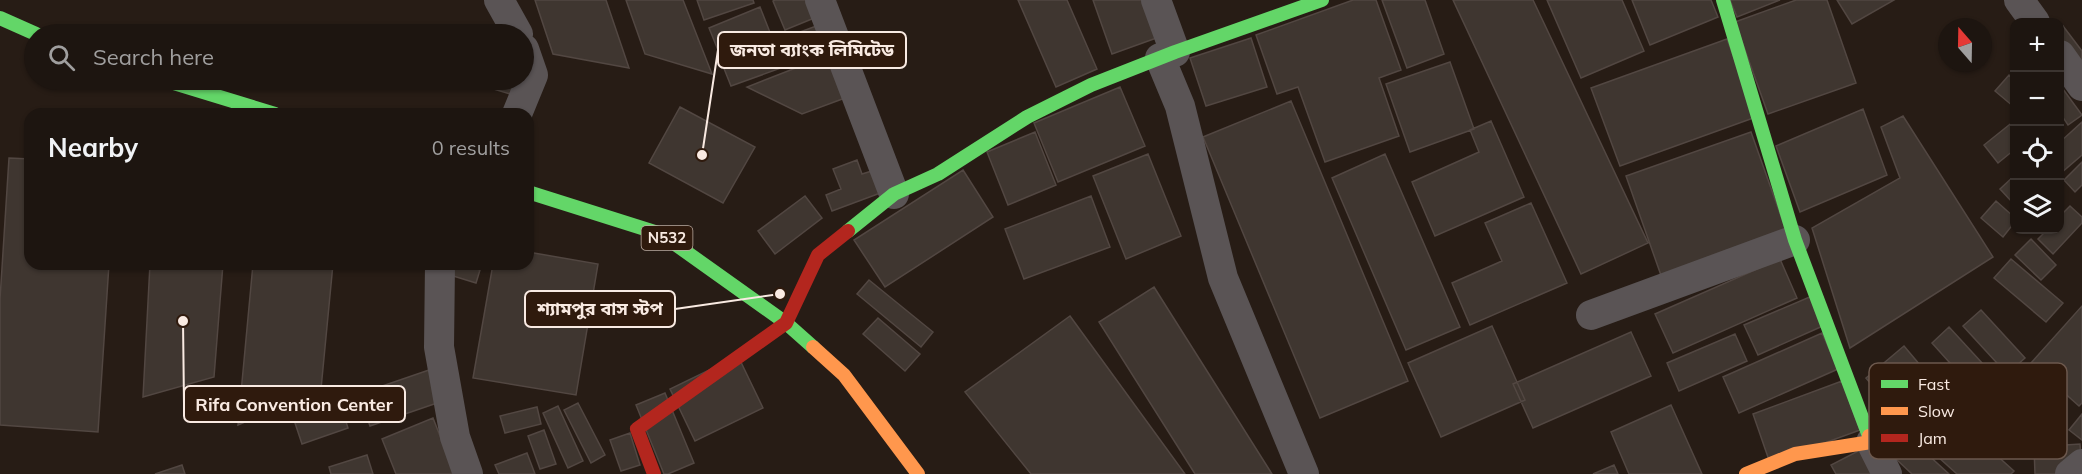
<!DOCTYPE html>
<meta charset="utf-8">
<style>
:root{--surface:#1d1510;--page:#251e19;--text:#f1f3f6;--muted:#a09f9f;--line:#3b3430}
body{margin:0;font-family:Mulish,"Noto Sans Bengali",sans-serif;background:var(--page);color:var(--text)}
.controls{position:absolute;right:18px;top:18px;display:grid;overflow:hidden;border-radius:12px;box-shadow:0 2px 4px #0004}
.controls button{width:54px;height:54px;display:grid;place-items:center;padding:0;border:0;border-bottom:2px solid var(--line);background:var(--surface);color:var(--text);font:30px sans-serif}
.compass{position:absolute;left:1938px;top:18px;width:54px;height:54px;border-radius:50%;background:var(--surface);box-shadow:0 2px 4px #0004;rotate:340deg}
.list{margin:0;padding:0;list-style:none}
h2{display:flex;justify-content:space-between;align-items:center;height:78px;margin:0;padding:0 24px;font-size:26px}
h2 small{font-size:20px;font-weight:400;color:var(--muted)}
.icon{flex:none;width:33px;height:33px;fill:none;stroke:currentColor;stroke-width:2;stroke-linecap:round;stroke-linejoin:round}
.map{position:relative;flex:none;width:2082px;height:474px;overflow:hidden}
.search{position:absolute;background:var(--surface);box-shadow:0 2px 4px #0004;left:24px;top:24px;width:510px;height:66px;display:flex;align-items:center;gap:15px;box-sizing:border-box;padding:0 21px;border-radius:33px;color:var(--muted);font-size:22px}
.panel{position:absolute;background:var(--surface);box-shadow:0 2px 4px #0004;left:24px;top:108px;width:510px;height:162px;border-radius:18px}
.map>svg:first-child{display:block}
</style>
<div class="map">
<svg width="2082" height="474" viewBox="0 0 2082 474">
<rect width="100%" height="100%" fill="#271c15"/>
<!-- building -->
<path fill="#3f3630" stroke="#524742" stroke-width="1.5" d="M535 0H606L629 68 553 54Z
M626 0H683L712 74 645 54Z
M697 0H753L754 3 704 20Z
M775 0H819L824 14 785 30 773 1Z
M1018 0H1067L1097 69 1056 87Z
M1093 0H1149L1162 36 1112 54Z
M1353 0H1376L1401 70 1379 78 1399 136 1325 162 1298 87 1277 94 1256 35Z
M1382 0H1425L1444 54 1407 68Z
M1453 0H1533L1648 243 1581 274Z
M1547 0H1622L1644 51 1581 78Z
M1632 0H1711L1718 17 1650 45Z
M1730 0H1780L1737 17Z
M1796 0H1827L1856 83 1768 114 1735 22Z
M1837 0H1894L1852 24Z
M760 7 771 35 720 55 709 28Z
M819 25 828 51 731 86 721 61Z
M2063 26 2082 51V80L2060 49V29Z
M1251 38 1267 87 1206 106 1190 58Z
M1727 39 1756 117 1620 166 1591 88Z
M829 55 845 98 802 114 747 87Z
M1450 62 1474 129 1410 152 1386 84Z
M2009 75 2014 80V107L1995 91Z
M464 80H515L510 94Z
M2060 85 2082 115 2068 125 2060 113Z
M1120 87 1145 146 1058 182 1034 123Z
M1291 101 1408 381 1320 418 1203 137Z
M680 107 755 147 723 203 649 163Z
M1863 109 1887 175 1800 212 1776 146Z
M1903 116 1993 257 1850 348 1812 228 1900 178 1881 127Z
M1491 121 1524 197 1435 236 1412 182 1479 152 1470 130Z
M2014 121V150L1998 163 1984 145Z
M2082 122V155L2061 173 2060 171V142Z
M1035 132 1056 185 1008 205 987 152Z
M1751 132 1788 236 1663 281 1626 176Z
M1148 154 1181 236 1126 259 1093 176Z
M1385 154 1460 327 1406 350 1332 178Z
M9 158 30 159V264H109L98 432 0 425V299Z
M857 160 862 174 875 170 883 192 832 211 826 195 841 189 833 169Z
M2082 162V185L2075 192 2064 180Z
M963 170 993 217 885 287 854 240Z
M2014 176V204L2000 189Z
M805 196 822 218 775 254 758 231Z
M1091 196 1110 247 1024 279 1005 229Z
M1996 201 2014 217V223L2003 237 1981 218Z
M1531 203 1567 283 1470 325 1452 283 1502 261 1485 223Z
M2070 206 2082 217V223L2053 254 2038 239 2047 230H2060V216Z
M2031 239 2056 265 2041 280 2015 255Z
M528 252 598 264 576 395 473 378 493 264H528Z
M1780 259 1797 298 1673 353 1655 314Z
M2011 259 2063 303 2046 322 1994 278Z
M150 264H223L214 377 143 397Z
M253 264H333L321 389 238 425Z
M425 264H461L480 270 476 283 424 267Z
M869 280 933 332 921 347 857 294Z
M1154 287 1272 474H1195L1099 322Z
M1812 296 1825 325 1758 355 1744 325Z
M2082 306V403L2079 406 2031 363Z
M1981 310 2025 358 2007 374 1963 326Z
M1070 316 1185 474H1031L965 392Z
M878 318 920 354 905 371 863 334Z
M1492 326 1525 400 1441 437 1408 363Z
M1949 327 1994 376 1976 392 1932 343Z
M1631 332 1651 376 1533 428 1513 384Z
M1822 333 1838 369 1739 413 1723 377Z
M1735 334 1747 361 1679 391 1667 363Z
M1904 346 1941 390 1903 422 1866 378Z
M738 356 763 408 695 441 670 389Z
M429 370 440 402 370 426 359 394Z
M1842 381 1860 430 1770 463 1753 414Z
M665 393 694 463 668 474H664L636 405Z
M339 399 348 428 302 444 292 414Z
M578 403 605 455 591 463 564 410Z
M1671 405 1702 474H1629L1611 432Z
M558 406 583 461 568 468 543 413Z
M537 407 541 424 505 433 500 416Z
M2082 414V440L2069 430Z
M1954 417 2014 471 2011 474H1957L1927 447Z
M433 418 455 474H396L382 439Z
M544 430 556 464 540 469 528 436Z
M630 433 640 465 621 471 610 440Z
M1913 441 1949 474H1912L1896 459Z
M2080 444 2082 474H2035L2034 447Z
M1864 448 1877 474H1836L1831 465Z
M527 453 535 474H499L495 465Z
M367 455 373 474H331L329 467Z
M182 465 185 474H155Z
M1614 465 1618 474H1593Z"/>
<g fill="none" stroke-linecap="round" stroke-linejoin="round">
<!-- street -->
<path stroke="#5a5455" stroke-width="30" d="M499 0 518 34
M820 0 894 194
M1156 0 1175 52
M2019 0 2035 22
M2060 55 2082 86
M1160 58 1180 106 1223 278 1304 474
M517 114 533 75 524 49
M440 264 439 347 455 437 468 474
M1591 315 1795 240
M1871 442 1887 474
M2070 474 2082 464"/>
<!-- fast -->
<path stroke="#63d668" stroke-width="14" d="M1723 0 1795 240 1869 436
M0 18 36 34
M164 80 275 114
M528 192 661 234 786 323 813 347
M848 231 894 194 938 174 1027 117 1091 85 1175 52 1322 0"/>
<!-- slow -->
<path stroke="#ff974d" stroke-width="14" d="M813 347 844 375 918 474
M1746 474 1795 454 1871 442 1869 436"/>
<!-- jam -->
<path stroke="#b3261e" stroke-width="14" d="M654 474 637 429 786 323 818 255 848 231"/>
</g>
<g text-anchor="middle" stroke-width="4.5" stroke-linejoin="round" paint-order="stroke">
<!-- shield labels -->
<rect fill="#2f1a0d" stroke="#bcaca2" stroke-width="1.5" x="641.5" y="226" width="51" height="24" rx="4.5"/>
<g font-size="15" font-weight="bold" fill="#f9eae2">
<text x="667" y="243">N532</text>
</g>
</g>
<!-- legend -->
<rect x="1869" y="363" width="198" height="96" rx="9" fill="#2f1a0d" stroke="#6c584d" stroke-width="1.5"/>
<rect x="1881" y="380" width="27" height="8" fill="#63d668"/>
<rect x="1881" y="407" width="27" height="8" fill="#ff974d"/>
<rect x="1881" y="434" width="27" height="8" fill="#b3261e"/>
<g font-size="16" fill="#f9eae2">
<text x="1918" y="390">Fast</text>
<text x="1918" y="417">Slow</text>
<text x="1918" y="444">Jam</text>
</g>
<!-- callouts -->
<path fill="none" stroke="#f9eae2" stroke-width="2" d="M702 155L718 50M780 294L675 309M183 321L184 404"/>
<g fill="#f9eae2" stroke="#2f1a0d" stroke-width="2">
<circle cx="702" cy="155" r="6"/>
<circle cx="780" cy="294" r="6"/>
<circle cx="183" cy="321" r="6"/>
</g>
<g fill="#2f1a0d" stroke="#f9eae2" stroke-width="2">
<rect x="718" y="32" width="188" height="36" rx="6"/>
<rect x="525" y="291" width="150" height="36" rx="6"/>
<rect x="184" y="386" width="221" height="36" rx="6"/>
</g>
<g font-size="18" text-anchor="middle" font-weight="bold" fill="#f9eae2">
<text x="812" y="56">জনতা ব্যাংক লিমিটেড</text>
<text x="600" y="315">শ্যামপুর বাস স্টপ</text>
<text x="294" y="411">Rifa Convention Center</text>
</g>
</svg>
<div class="controls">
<button>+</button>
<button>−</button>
<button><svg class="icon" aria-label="locate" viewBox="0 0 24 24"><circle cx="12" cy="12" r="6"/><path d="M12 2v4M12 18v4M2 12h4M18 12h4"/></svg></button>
<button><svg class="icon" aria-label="layers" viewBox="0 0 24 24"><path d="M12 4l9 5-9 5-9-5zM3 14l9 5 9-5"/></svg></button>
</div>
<svg class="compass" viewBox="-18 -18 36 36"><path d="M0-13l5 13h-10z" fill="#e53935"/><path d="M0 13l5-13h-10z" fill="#a09f9f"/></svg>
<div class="search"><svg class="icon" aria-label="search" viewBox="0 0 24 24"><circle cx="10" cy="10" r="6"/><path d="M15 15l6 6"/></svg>Search here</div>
<section class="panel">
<h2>Nearby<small>0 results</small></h2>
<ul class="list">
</ul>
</section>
</div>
